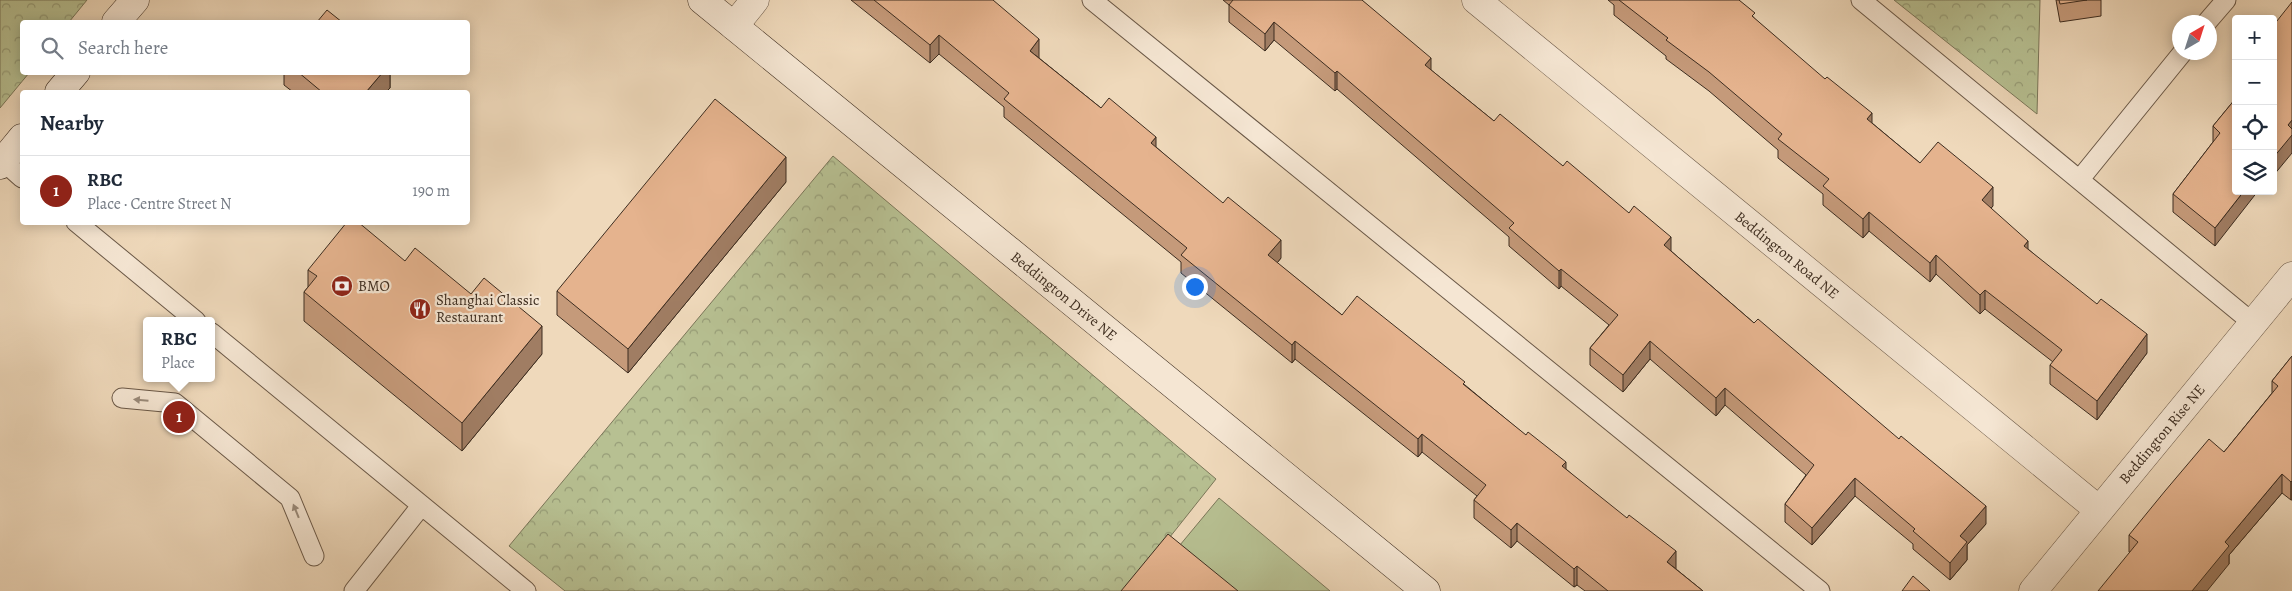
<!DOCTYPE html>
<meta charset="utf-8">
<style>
:root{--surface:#fff;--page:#f6f6f7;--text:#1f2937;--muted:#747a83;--line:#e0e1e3;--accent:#8f2418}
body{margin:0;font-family:Alegreya,serif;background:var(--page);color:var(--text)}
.controls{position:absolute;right:15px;top:15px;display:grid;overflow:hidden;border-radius:5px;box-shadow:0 2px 12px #0003}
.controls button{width:45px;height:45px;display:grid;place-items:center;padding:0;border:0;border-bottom:1px solid var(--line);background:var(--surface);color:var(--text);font:25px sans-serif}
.compass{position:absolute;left:2172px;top:15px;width:45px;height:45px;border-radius:50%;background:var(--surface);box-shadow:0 2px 12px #0003;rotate:39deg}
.you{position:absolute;left:1194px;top:286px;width:18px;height:18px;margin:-12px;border:4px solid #fff;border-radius:50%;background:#1a73e8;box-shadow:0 0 0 8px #1a73e833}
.badge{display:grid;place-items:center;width:32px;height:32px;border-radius:50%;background:var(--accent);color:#fff;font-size:16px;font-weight:700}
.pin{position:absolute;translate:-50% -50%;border:2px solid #fff;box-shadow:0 1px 5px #0006}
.popup{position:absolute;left:143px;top:317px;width:72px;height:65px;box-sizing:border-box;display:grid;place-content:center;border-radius:5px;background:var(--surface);filter:drop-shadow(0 1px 4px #0005);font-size:16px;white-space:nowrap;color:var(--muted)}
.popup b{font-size:19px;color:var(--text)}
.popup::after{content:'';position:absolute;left:50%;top:100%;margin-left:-10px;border:10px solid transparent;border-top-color:var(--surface)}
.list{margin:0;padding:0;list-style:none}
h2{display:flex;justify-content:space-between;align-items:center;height:65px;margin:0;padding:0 20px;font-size:21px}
h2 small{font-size:16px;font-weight:400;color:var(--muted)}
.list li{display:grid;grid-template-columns:32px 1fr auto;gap:15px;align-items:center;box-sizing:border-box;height:70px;padding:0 20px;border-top:1px solid var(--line)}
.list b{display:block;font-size:19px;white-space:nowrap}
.list p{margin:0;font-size:16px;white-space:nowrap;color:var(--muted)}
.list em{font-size:16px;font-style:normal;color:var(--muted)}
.icon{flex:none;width:28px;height:28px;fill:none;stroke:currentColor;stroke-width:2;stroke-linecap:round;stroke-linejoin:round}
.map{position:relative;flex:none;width:2292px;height:591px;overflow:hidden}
.search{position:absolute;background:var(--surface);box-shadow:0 2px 12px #0003;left:20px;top:20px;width:450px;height:55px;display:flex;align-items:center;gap:12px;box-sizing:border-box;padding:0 18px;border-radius:5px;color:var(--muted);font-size:19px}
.panel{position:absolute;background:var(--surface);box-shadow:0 2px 12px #0003;left:20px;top:90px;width:450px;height:135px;border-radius:5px}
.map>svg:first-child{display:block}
</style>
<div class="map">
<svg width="2292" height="591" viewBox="0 0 2292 591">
<defs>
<pattern id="park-crowns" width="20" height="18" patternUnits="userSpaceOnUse" patternTransform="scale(1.25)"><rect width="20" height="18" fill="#b7c092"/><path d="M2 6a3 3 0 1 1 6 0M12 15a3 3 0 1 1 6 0" fill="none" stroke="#969c77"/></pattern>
</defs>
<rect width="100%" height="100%" fill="#efd9bb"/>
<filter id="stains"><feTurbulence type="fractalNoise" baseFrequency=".004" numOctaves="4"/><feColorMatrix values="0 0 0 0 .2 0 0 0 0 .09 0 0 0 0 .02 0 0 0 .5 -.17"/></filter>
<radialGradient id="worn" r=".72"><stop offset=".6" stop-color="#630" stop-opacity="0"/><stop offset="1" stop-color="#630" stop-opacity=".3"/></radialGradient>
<!-- grass -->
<path fill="#b7c092" stroke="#7a7659" d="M1219 498 1330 591H1223L1175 551Z"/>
<!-- park -->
<path fill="url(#park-crowns)" stroke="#7a7659" d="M0 0H87L69 22H22V72L29 73 0 108Z
M1894 0H2040L2037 114Z
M833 156 1216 479 1127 591H565L509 546Z"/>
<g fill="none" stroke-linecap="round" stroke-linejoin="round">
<!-- lane casing -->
<g stroke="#6a5847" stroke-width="21">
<path id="lane" d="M1092 0 1820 591
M1861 0 2254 324
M2207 22 2226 0
M3 161 22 178
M2080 179 2183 52
M76 222 196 321
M212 333 526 591
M122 398 175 403 290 498 314 556
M354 591 421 506"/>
</g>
<!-- street casing -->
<g stroke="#6a5847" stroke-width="29">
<path id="street" d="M1476 0 2099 510
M734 26 755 0
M2033 591 2292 276"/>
</g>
<!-- secondary casing -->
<g stroke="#3d2d20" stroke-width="29">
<path id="secondary" d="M702 0 1426 591
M116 22 135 0
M59 92 76 72
M0 165 22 138"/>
</g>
<!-- lane -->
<use href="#lane" stroke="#f5e6d3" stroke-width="19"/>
<!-- street -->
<use href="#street" stroke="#f5e6d3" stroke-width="28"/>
<!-- secondary -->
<use href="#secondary" stroke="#f5e6d3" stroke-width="28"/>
</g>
<!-- wall -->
<path fill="#c59a7a" stroke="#3d2d20" d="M851 0H993L1039 58 1101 108 1156 147 1281 258 1277 263 1342 315 1465 385 1566 469 1676 569 1703 591H1585L1577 585 1574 587 1517 541 1511 548 1474 518V500L1477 496 1422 452 1418 457 1295 359 1292 363 1181 273V262L1004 117V107L939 54 930 63Z
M1223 0H1362L1431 70 1494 121 1563 166 1671 251 1986 524 1967 545V560L1950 580 1913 549V544L1855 496 1812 545 1785 522V504L1806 475 1725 405 1716 416 1650 359 1623 392 1590 365V348L1609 325 1561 286 1559 289 1509 246V237L1337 89 1335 91 1274 40 1265 51 1229 22V5Z
M1608 0H1739L1755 19 1872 123 1920 163 1993 206 1991 208 2028 249 2147 353 2097 420 2050 384V365L2053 362 1985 309 1980 314 1936 274 1930 282 1869 231 1863 238 1823 205V194L1778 158V150L1709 91 1666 59V56L1614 15V5Z
M2056 0H2101V16L2060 22Z
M284 72H390V88L386 92H293L284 85Z
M2236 98 2215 246 2173 212V194L2213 142V126Z
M786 182 628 373 557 315V291Z
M405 261 542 354 462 451 304 321V292L308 287V270Z
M2292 356 2291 500 2282 493 2229 555V564L2129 552V535L2224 452 2272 393V381Z"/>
<!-- shaded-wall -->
<path fill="#a07d63" stroke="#3d2d20" d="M1274 22V40L1265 51V34Z
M939 35V54L930 63V45Z
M1039 39V58L1030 51Z
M1431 58V76L1425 65Z
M1337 71V89L1335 91V73Z
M383 72H390V88L386 92H366Z
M1872 113V132L1867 119Z
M2292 120V153L2273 176V158L2288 125Z
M1156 137V155L1151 143Z
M786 157V182L628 373V349Z
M1993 187V206L1982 219V200Z
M2244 191H2258L2215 246V228Z
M1869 212V231L1863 238V219Z
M1671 237V255L1664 245Z
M1281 240V258L1268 274V255Z
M2028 241V260L2024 246Z
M1936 255V274L1930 282V263Z
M1561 269V286L1559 289V271Z
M1985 290V309L1980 314V295Z
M542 326V354L462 451V423Z
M2147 334V353L2097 420V401Z
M1295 341V359L1292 363V345Z
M1650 341V359L1623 392V375Z
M1725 388V405L1716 416V398Z
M1422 434V452L1418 457V439Z
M1566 462V480L1562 466Z
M2282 474V493L2229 555V564L2207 591H2192L2225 542Z
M1855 478V496L1812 545V528Z
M2292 481V500H2291V482Z
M1986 506V524L1967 545V560L1950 580V563L1960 536Z
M1517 523V541L1511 548V530Z
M1676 551V569L1667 562Z
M1577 566V585L1574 587V569Z"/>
<!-- building -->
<path fill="#e5b38e" stroke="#3d2d20" d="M874 0H993L1039 39 1030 51 1101 108 1109 98 1156 137 1151 143 1223 203 1228 197 1281 240 1268 255 1342 315 1357 296 1465 382 1463 384 1526 435 1528 432 1566 462 1562 466 1627 518 1629 515 1676 551 1667 562 1703 591H1608L1577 566 1574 569 1517 523 1511 530 1474 500 1486 485 1422 434 1418 439 1295 341 1292 345 1181 255 1187 248 1004 99 1009 93 939 35 930 45Z
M1233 0H1362L1431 58 1425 65 1494 121 1500 114 1563 166 1567 161 1629 213 1634 206 1671 237 1664 245 1754 323 1758 319 1899 439 1901 436 1986 506 1960 536 1967 542 1950 563 1913 531 1915 529 1855 478 1812 528 1785 504 1814 465 1725 388 1716 398 1650 341 1623 375 1590 348 1618 315 1561 269 1559 271 1509 228 1514 223 1337 71 1335 73 1274 22 1265 34 1229 5Z
M1619 0H1739L1755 13 1752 16 1825 79 1827 77 1872 113 1867 119 1920 163 1938 142 1993 187 1982 200 2028 241 2024 246 2097 304 2101 299 2147 334 2097 401 2050 365 2062 350 1985 290 1980 295 1936 255 1930 263 1869 212 1863 219 1823 186 1829 179 1778 139 1782 134 1709 72 1666 40 1668 38Z
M2059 0H2087L2060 4Z
M2292 2V120L2288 125 2292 129V135L2273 158V26Z
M327 10 342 22H317Z
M298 72H383L366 92H322Z
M2236 98V191H2244L2215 228 2173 194 2220 133 2213 126Z
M715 99 786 157 628 349 557 291Z
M347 222H358L405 261 415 248 471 294 484 278 542 326 462 423 304 292 317 276 308 270Z
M2292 356V481L2291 482 2282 474 2225 542 2229 546 2192 591H2098L2138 542 2129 535 2165 491 2209 439 2224 452 2278 386 2272 381Z
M1168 534 1238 591H1121Z
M1913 576 1930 591H1902Z"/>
<!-- one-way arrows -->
<defs><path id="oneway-solid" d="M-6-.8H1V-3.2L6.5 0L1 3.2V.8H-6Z" transform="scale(1.25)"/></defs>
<g fill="#998a7a">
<use href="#oneway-solid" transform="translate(141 400) rotate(-175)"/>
<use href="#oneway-solid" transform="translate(296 511) rotate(-112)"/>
</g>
<!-- icons -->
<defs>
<g id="bank-disc" transform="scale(1.125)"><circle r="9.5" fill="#8f2418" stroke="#f5e6d3"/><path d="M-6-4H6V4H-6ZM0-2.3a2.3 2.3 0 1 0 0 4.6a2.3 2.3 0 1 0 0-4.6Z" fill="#fff"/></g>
<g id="restaurant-disc" transform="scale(1.125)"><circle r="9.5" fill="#8f2418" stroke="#f5e6d3"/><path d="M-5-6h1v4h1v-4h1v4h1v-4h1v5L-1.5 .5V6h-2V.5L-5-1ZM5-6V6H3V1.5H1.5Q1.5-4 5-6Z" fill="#fff"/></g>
</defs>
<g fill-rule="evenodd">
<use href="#bank-disc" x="342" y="286"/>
<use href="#restaurant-disc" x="420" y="309"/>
</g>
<g text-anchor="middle" stroke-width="4.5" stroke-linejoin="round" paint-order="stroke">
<!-- street labels -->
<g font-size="15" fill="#3d2d20" stroke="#f5e6d3">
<text transform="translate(1787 255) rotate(39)" y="5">Beddington Road NE</text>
<text transform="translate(1064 296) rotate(39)" y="5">Beddington Drive NE</text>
<text transform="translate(2162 434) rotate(-50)" y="5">Beddington Rise NE</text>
</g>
<!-- poi labels -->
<g font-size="15" fill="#3d2d20" stroke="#f5e6d3" text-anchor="start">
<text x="358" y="291">BMO</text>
<text x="436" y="305">Shanghai Classic<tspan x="436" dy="17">Restaurant</tspan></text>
</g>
</g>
<rect width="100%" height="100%" filter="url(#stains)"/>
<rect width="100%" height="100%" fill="url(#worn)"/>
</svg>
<div class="controls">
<button>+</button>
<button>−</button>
<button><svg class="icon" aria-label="locate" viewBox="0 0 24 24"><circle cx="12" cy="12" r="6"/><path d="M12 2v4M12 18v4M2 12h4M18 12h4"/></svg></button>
<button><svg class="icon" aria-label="layers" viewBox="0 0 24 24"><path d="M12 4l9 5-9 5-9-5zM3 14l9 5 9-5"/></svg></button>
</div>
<svg class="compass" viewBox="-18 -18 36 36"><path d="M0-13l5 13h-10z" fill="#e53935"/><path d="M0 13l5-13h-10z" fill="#747a83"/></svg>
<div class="you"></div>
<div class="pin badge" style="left:179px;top:417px">1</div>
<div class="popup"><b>RBC</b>Place</div>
<div class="search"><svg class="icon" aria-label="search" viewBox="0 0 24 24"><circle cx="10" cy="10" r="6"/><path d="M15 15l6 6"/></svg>Search here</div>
<section class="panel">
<h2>Nearby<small></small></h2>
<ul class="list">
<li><span class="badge">1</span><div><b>RBC</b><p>Place · Centre Street N</p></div><em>190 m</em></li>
</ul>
</section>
</div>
